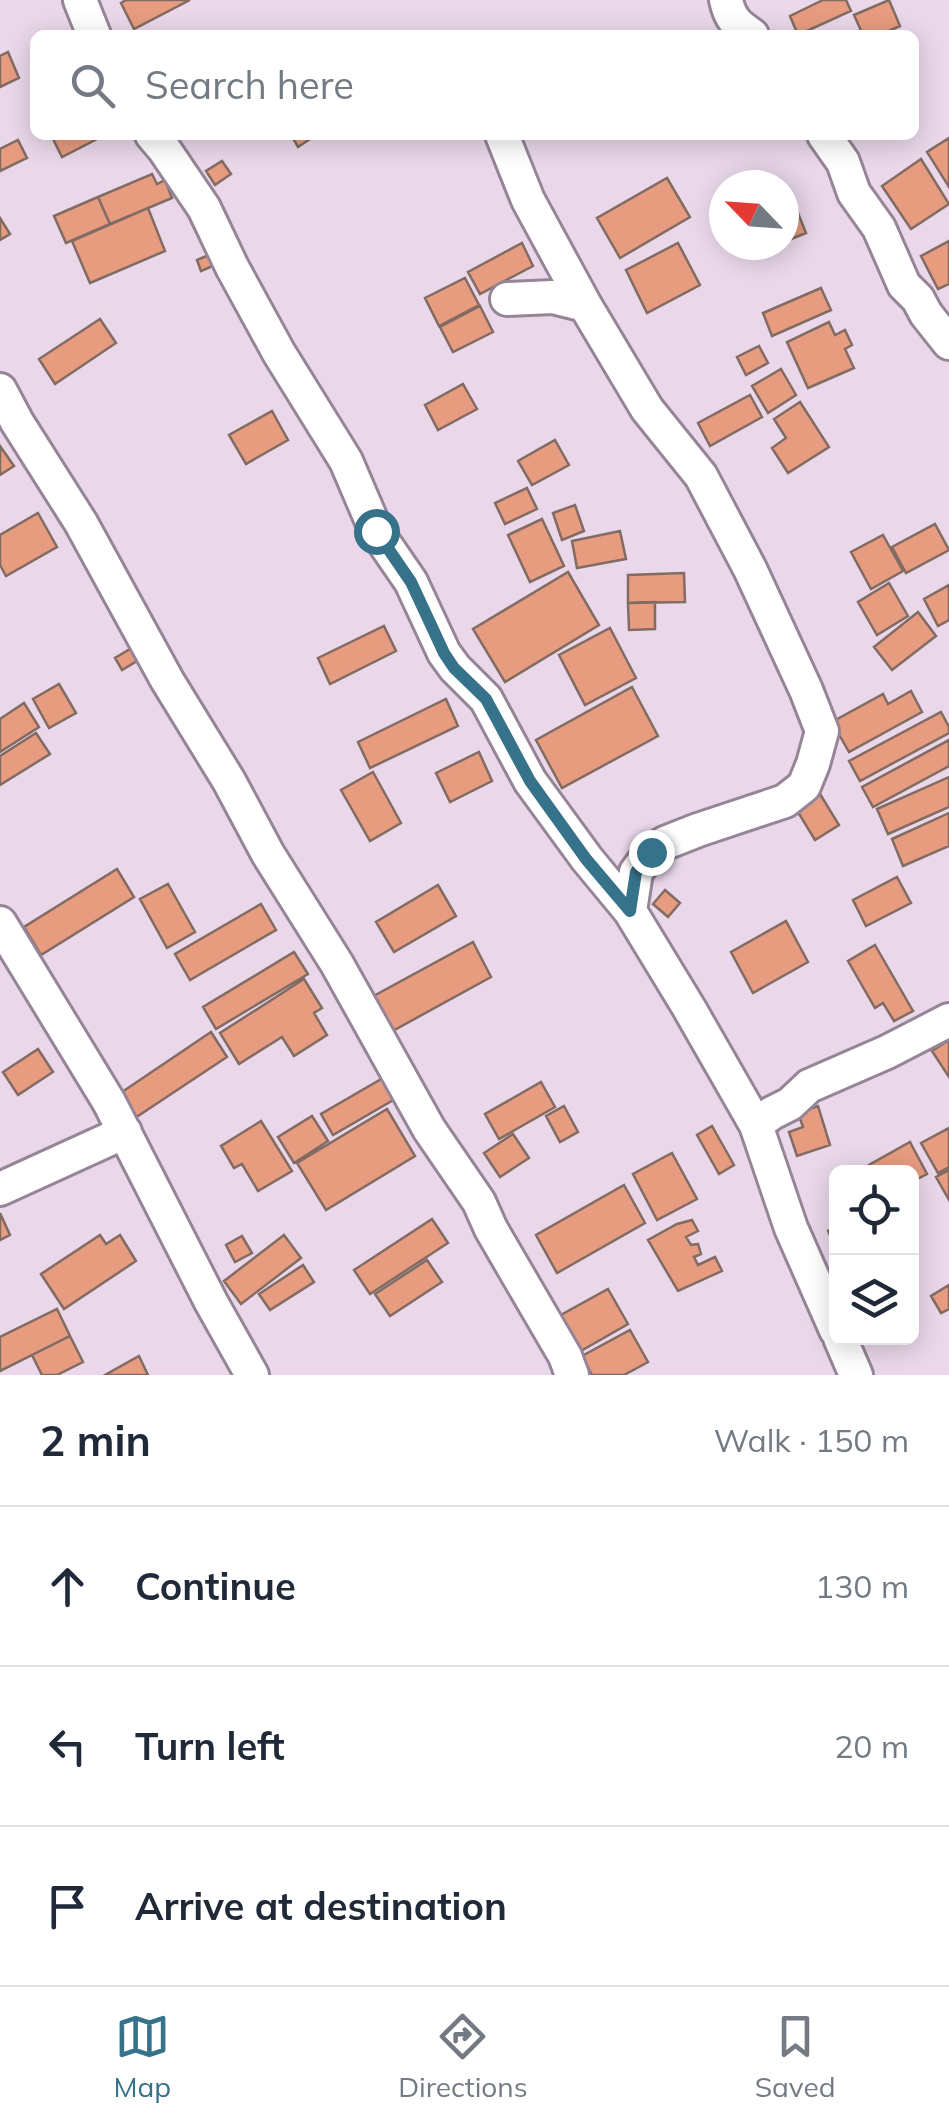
<!DOCTYPE html>
<meta charset="utf-8">
<style>
:root{--surface:#fff;--page:#f2f2f3;--text:#1f2937;--muted:#747a83;--line:#e0e1e3;--accent:#367289}
body{margin:0;font-family:Mulish,sans-serif;background:var(--page);color:var(--text)}
.controls{position:absolute;right:30px;bottom:30px;display:grid;overflow:hidden;border-radius:15px;box-shadow:0 5px 25px #0003}
.controls button{width:90px;height:90px;display:grid;place-items:center;padding:0;border:0;border-bottom:2px solid var(--line);background:var(--surface);color:var(--text);font:50px sans-serif}
.compass{position:absolute;left:709px;top:170px;width:90px;height:90px;border-radius:50%;background:var(--surface);box-shadow:0 5px 25px #0003;rotate:295deg}
.stop{position:absolute;width:30px;height:30px;margin:-22px;border:8px solid #367289;border-radius:50%;background:#fff}
.stop.end{background:#367289;border-color:#fff;box-shadow:0 2px 10px #0008}
.list{margin:0;padding:0;list-style:none}
h2{display:flex;justify-content:space-between;align-items:center;height:130px;margin:0;padding:0 40px;font-size:42px}
h2 small{font-size:32px;font-weight:400;color:var(--muted)}
.list li{display:grid;grid-template-columns:65px 1fr auto;gap:30px;align-items:center;box-sizing:border-box;height:160px;padding:0 40px;border-top:2px solid var(--line)}
.list b{display:block;font-size:38px;white-space:nowrap}
.list em{font-size:32px;font-style:normal;color:var(--muted)}
.icon{flex:none;width:55px;height:55px;fill:none;stroke:currentColor;stroke-width:2;stroke-linecap:round;stroke-linejoin:round}
.map{position:relative;flex:none;width:949px;height:1375px;overflow:hidden}
.search{position:absolute;background:var(--surface);box-shadow:0 5px 25px #0003;left:30px;right:30px;top:30px;height:110px;display:flex;align-items:center;gap:25px;box-sizing:border-box;padding:0 35px;border-radius:15px;color:var(--muted);font-size:38px}
.sheet{height:610px;background:var(--surface)}
nav{display:flex;justify-content:space-around;align-items:center;box-sizing:border-box;height:140px;border-top:2px solid var(--line);background:var(--surface);font-size:28px;color:var(--muted)}
nav a{display:grid;justify-items:center;gap:5px}
nav .on{color:var(--accent)}
.map>svg:first-child{display:block}
</style>
<div class="map">
<svg width="949" height="1375" viewBox="0 0 949 1375">
<rect width="100%" height="100%" fill="#ead8ea"/>
<!-- building -->
<path fill="#e79c80" stroke="#826b63" stroke-width="2.5" d="M126 0H190L134 29 121 3Z
M823 0H846L851 11 798 35 790 16Z
M889 0 900 26 880 35H863L854 15Z
M8 52 19 78 0 87V56Z
M51 135H105L62 157Z
M291 135H316L298 147Z
M949 138V187L927 152Z
M18 140 27 158 0 171V149Z
M921 159 949 204 911 229 882 186Z
M222 161 231 174 215 185 206 171Z
M152 174 157 184 165 180 172 198 110 224 98 197Z
M667 178 690 217 620 258 597 218Z
M98 197 110 224 66 243 54 216Z
M792 198 806 233 784 242V201Z
M148 208 165 251 90 283 72 241Z
M0 218 10 234 0 240Z
M949 241V284L938 289 921 256Z
M522 243 533 266 480 294 468 272Z
M678 243 700 285 647 313 626 270Z
M748 245H776L752 255Z
M211 254 215 265 201 271 197 260Z
M465 278 479 305 439 326 425 298Z
M821 288 831 310 772 336 763 313Z
M480 306 493 332 453 352 440 327Z
M100 319 116 343 55 384 39 359Z
M829 322 835 335 845 330 852 345 845 349 854 368 808 388 787 342Z
M759 346 768 363 746 375 737 357Z
M781 369 796 395 768 413 752 386Z
M463 384 477 409 438 430 425 405Z
M750 395 762 417 710 446 698 423Z
M800 402 829 447 788 473 772 448 786 438 774 419Z
M272 411 288 440 246 464 229 435Z
M555 440 569 465 532 485 518 461Z
M0 446 14 466 0 475Z
M527 488 537 509 505 524 495 503Z
M575 505 584 531 562 540 553 513Z
M38 513 57 547 6 576 0 565V535Z
M542 519 564 566 530 582 508 535Z
M935 524 949 550 906 573 892 547Z
M620 531 626 559 577 568 572 541Z
M883 535 903 571 871 589 851 552Z
M568 572 599 625 505 682 473 629Z
M684 573 685 602 628 603V575Z
M889 583 908 616 877 635 858 602Z
M949 585V620L938 626 924 599Z
M655 602V629L629 630 628 603Z
M918 612 936 636 892 670 874 647Z
M384 626 396 651 330 684 318 658Z
M610 628 636 678 585 705 559 655Z
M130 649 137 661 122 670 115 658Z
M59 684 76 713 49 728 33 699Z
M632 687 658 736 562 788 536 740Z
M911 691 922 712 849 752 832 722 883 694 888 704Z
M446 699 458 726 370 768 358 742Z
M24 703 39 727 0 752V719Z
M941 712 949 727V733L860 781 849 761Z
M36 733 50 754 0 785V756Z
M949 740V766L873 807 862 787Z
M479 752 492 781 450 802 436 773Z
M373 772 401 823 370 841 341 790Z
M949 777V807L888 834 877 809Z
M817 789 839 825 815 840 793 804Z
M949 813V846L903 866 892 839Z
M117 869 134 897 41 955 24 927Z
M897 877 911 903 866 926 853 900Z
M168 884 195 932 167 948 140 899Z
M438 885 456 916 394 952 376 922Z
M665 890 680 903 668 917 653 904Z
M261 904 276 930 190 980 175 954Z
M786 921 808 962 753 993 731 952Z
M473 942 491 977 389 1033 370 998Z
M875 945 913 1011 894 1021 883 1003 875 1008 848 961Z
M294 952 308 974 216 1029 203 1007Z
M304 979 322 1008 314 1013 327 1035 294 1056 282 1037 239 1064 220 1033Z
M211 1032 227 1057 135 1118 119 1094Z
M949 1040V1077L932 1051Z
M38 1049 53 1072 18 1095 3 1072Z
M383 1078 395 1099 333 1135 321 1114Z
M541 1082 555 1107 499 1139 485 1114Z
M564 1106 578 1132 560 1142 546 1116Z
M818 1106 830 1145 797 1156 789 1132 803 1127 798 1113Z
M387 1109 415 1156 326 1210 297 1163Z
M312 1116 328 1141 294 1163 278 1137Z
M261 1121 292 1171 258 1191 242 1164 234 1168 221 1146Z
M712 1126 734 1165 719 1174 697 1135Z
M949 1128V1167L938 1173 921 1143Z
M513 1134 529 1158 500 1177 484 1153Z
M910 1142 927 1174 912 1182V1172H874L869 1165Z
M672 1153 697 1199 657 1220 633 1174Z
M949 1170V1200L936 1177Z
M624 1185 645 1223 557 1273 536 1235Z
M0 1213 10 1235 0 1240Z
M432 1219 448 1243 370 1294 354 1270Z
M692 1220 698 1231 686 1237 691 1245 698 1244 701 1254 694 1257 698 1265 715 1257 722 1271 678 1291 648 1240 677 1224Z
M836 1226V1248L828 1231Z
M100 1235 106 1244 120 1235 136 1261 64 1309 41 1274Z
M284 1235 301 1258 241 1304 224 1281Z
M242 1236 252 1253 235 1262 226 1245Z
M427 1260 442 1282 390 1316 375 1294Z
M303 1265 314 1282 270 1310 259 1294Z
M949 1285V1309L941 1313 931 1296Z
M608 1289 628 1324 579 1352 559 1316Z
M57 1309 70 1336 0 1371V1337Z
M630 1330 648 1362 624 1375H592L582 1356Z
M70 1336 83 1362 57 1375H42L32 1355Z
M139 1356 148 1375H105Z"/>
<g fill="none" stroke-linecap="round" stroke-linejoin="round">
<!-- minor casing -->
<g stroke="#958596" stroke-width="38">
<path id="minor" d="M80 0 94 35
M726 0C730 19 737 25 752 35
M152 135 164 149 204 208 232 267 279 353 346 461 376 531 411 582 444 653 455 668 486 699 530 781 587 859 630 911 689 1008 756 1125 791 1228 836 1330
M502 135 528 200 585 305 647 409 701 476 750 569 806 690 822 731 813 764 804 786 785 801 698 830 665 843 651 852 636 872 630 911
M824 135 843 162 854 193 879 228 904 285 918 299 926 314 949 343
M507 299 553 297 585 305
M0 390 17 422 81 523 167 680 229 781 268 854 337 964 429 1129 479 1202 491 1229 565 1356 572 1375
M0 923 109 1102 211 1302 252 1375
M756 1125 772 1113 790 1104 809 1086 887 1052 949 1020
M0 1189 125 1132
M840 1338 856 1375"/>
</g>
<!-- minor -->
<use href="#minor" stroke="#fff" stroke-width="32"/>
</g>
<g fill="none" stroke-linecap="round" stroke-linejoin="round">
<!-- route -->
<path stroke="#367289" stroke-width="12" d="M376 531 411 582 444 653 454 668 486 699 530 781 586 859 630 911 636 872 651 852"/>
</g>
</svg>
<div class="controls">
<button><svg class="icon" aria-label="locate" viewBox="0 0 24 24"><circle cx="12" cy="12" r="6"/><path d="M12 2v4M12 18v4M2 12h4M18 12h4"/></svg></button>
<button><svg class="icon" aria-label="layers" viewBox="0 0 24 24"><path d="M12 4l9 5-9 5-9-5zM3 14l9 5 9-5"/></svg></button>
</div>
<svg class="compass" viewBox="-18 -18 36 36"><path d="M0-13l5 13h-10z" fill="#e53935"/><path d="M0 13l5-13h-10z" fill="#747a83"/></svg>
<div class="stop" style="left:376px;top:531px"></div>
<div class="stop end" style="left:651px;top:852px"></div>
<div class="search"><svg class="icon" aria-label="search" viewBox="0 0 24 24"><circle cx="10" cy="10" r="6"/><path d="M15 15l6 6"/></svg>Search here</div>
</div>
<section class="sheet">
<h2>2 min<small>Walk · 150 m</small></h2>
<ul class="list">
<li><svg class="icon" aria-label="ahead" viewBox="0 0 24 24"><path d="M12 20V5M6 11l6-6 6 6"/></svg><div><b>Continue</b></div><em>130 m</em></li>
<li><svg class="icon" aria-label="left" viewBox="0 0 24 24"><path d="M17 20v-9H6M10 6l-5 5 5 5"/></svg><div><b>Turn left</b></div><em>20 m</em></li>
<li><svg class="icon" aria-label="arrive" viewBox="0 0 24 24"><path d="M6 21V4h12l-3 4 3 4H6"/></svg><div><b>Arrive at destination</b></div></li>
</ul>
</section>
<nav>
<a class="on"><svg class="icon" aria-label="map" viewBox="0 0 24 24"><path d="M3 6l6-2 6 2 6-2v14l-6 2-6-2-6 2zM9 4v14M15 6v14"/></svg>Map</a>
<a><svg class="icon" aria-label="directions" viewBox="0 0 24 24"><path d="M12 3l9 9-9 9-9-9zM9 14v-3h6M13 9l2 2-2 2"/></svg>Directions</a>
<a><svg class="icon" aria-label="saved" viewBox="0 0 24 24"><path d="M7 4h10v16l-5-4-5 4z"/></svg>Saved</a>
</nav>
